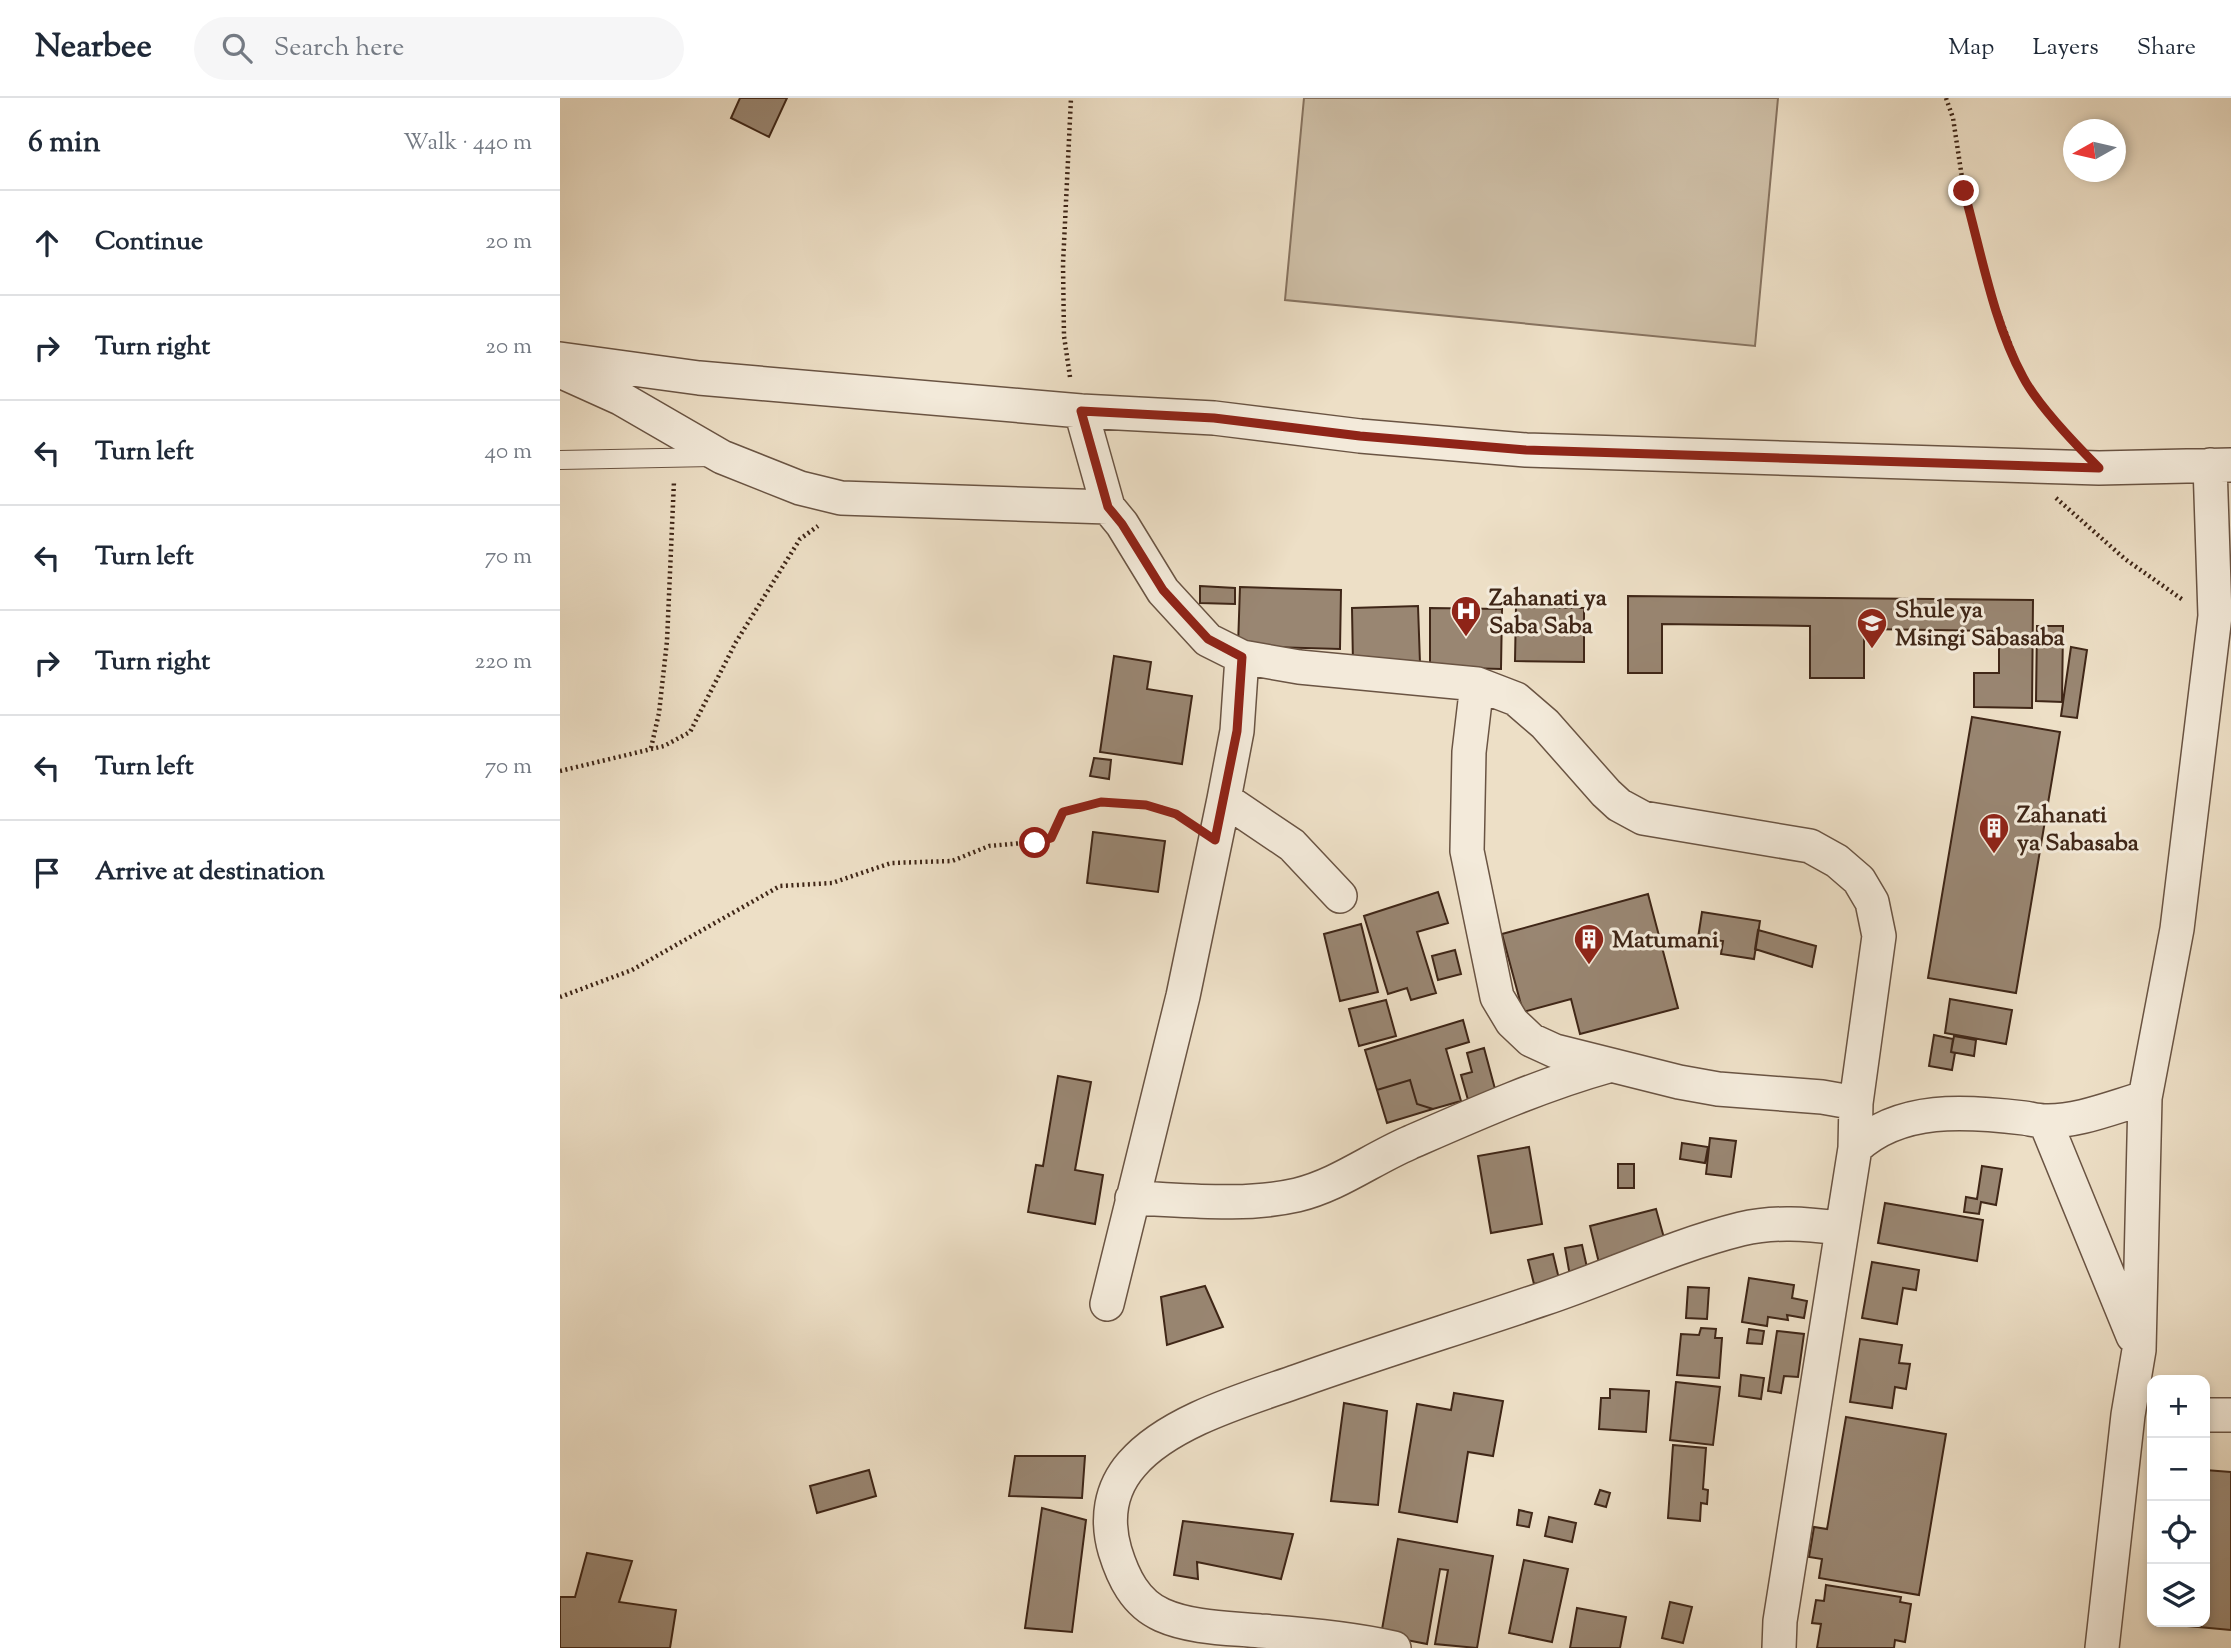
<!DOCTYPE html>
<meta charset="utf-8">
<style>
:root{--surface:#fff;--page:#f6f6f7;--text:#1f2937;--muted:#747a83;--line:#e0e1e3}
body{margin:0;font-family:"Sorts Mill Goudy",serif;background:var(--page);color:var(--text)}
.controls{position:absolute;right:21px;bottom:21px;display:grid;overflow:hidden;border-radius:14px;box-shadow:0 4px 10px #0003}
.controls button{width:63px;height:63px;display:grid;place-items:center;padding:0;border:0;border-bottom:2px solid var(--line);background:var(--surface);color:var(--text);font:35px sans-serif}
.compass{position:absolute;left:1503px;top:21px;width:63px;height:63px;border-radius:50%;background:var(--surface);box-shadow:0 4px 10px #0003;rotate:262deg}
.stop{position:absolute;width:21px;height:21px;margin:-16px;border:5px solid #8f2418;border-radius:50%;background:#fff}
.stop.end{background:#8f2418;border-color:#fff;box-shadow:0 2px 7px #0008}
.list{margin:0;padding:0;list-style:none}
h2{display:flex;justify-content:space-between;align-items:center;height:91px;margin:0;padding:0 28px;font-size:30px}
h2 small{font-size:23px;font-weight:400;color:var(--muted)}
.list li{display:grid;grid-template-columns:46px 1fr auto;gap:21px;align-items:center;box-sizing:border-box;height:105px;padding:0 28px;border-top:2px solid var(--line)}
.list b{display:block;font-size:26px;white-space:nowrap}
.list em{font-size:23px;font-style:normal;color:var(--muted)}
.icon{flex:none;width:38px;height:38px;fill:none;stroke:currentColor;stroke-width:2;stroke-linecap:round;stroke-linejoin:round}
.map{position:relative;flex:none;width:1671px;height:1550px;overflow:hidden}
header{display:flex;align-items:center;gap:42px;box-sizing:border-box;height:98px;padding:0 35px;background:var(--surface);border-bottom:2px solid var(--line)}
header strong{font-size:33px}
nav{display:flex;gap:38px;margin-inline-start:auto;font-size:24px}
.search{width:490px;height:63px;background:var(--page);display:flex;align-items:center;gap:18px;box-sizing:border-box;padding:0 24px;border-radius:38px;color:var(--muted);font-size:26px}
main{display:flex}
aside{flex:1;background:var(--surface)}
.map>svg:first-child{display:block}
</style>
<header>
<strong>Nearbee</strong>
<div class="search"><svg class="icon" aria-label="search" viewBox="0 0 24 24"><circle cx="10" cy="10" r="6"/><path d="M15 15l6 6"/></svg>Search here</div>
<nav><a>Map</a><a>Layers</a><a>Share</a></nav>
</header>
<main>
<aside>
<h2>6 min<small>Walk · 440 m</small></h2>
<ul class="list">
<li><svg class="icon" aria-label="ahead" viewBox="0 0 24 24"><path d="M12 20V5M6 11l6-6 6 6"/></svg><div><b>Continue</b></div><em>20 m</em></li>
<li><svg class="icon" aria-label="right" viewBox="0 0 24 24"><path d="M7 20v-9h11M14 6l5 5-5 5"/></svg><div><b>Turn right</b></div><em>20 m</em></li>
<li><svg class="icon" aria-label="left" viewBox="0 0 24 24"><path d="M17 20v-9H6M10 6l-5 5 5 5"/></svg><div><b>Turn left</b></div><em>40 m</em></li>
<li><svg class="icon" aria-label="left" viewBox="0 0 24 24"><path d="M17 20v-9H6M10 6l-5 5 5 5"/></svg><div><b>Turn left</b></div><em>70 m</em></li>
<li><svg class="icon" aria-label="right" viewBox="0 0 24 24"><path d="M7 20v-9h11M14 6l5 5-5 5"/></svg><div><b>Turn right</b></div><em>220 m</em></li>
<li><svg class="icon" aria-label="left" viewBox="0 0 24 24"><path d="M17 20v-9H6M10 6l-5 5 5 5"/></svg><div><b>Turn left</b></div><em>70 m</em></li>
<li><svg class="icon" aria-label="arrive" viewBox="0 0 24 24"><path d="M6 21V4h12l-3 4 3 4H6"/></svg><div><b>Arrive at destination</b></div></li>
</ul>
</aside>
<div class="map">
<svg width="1671" height="1550" viewBox="0 0 1671 1550">
<rect width="100%" height="100%" fill="#eddfc6"/>
<filter id="stains"><feTurbulence type="fractalNoise" baseFrequency=".00286" numOctaves="4"/><feColorMatrix values="0 0 0 0 .2 0 0 0 0 .09 0 0 0 0 .02 0 0 0 .5 -.17"/></filter>
<radialGradient id="worn" r=".72"><stop offset=".6" stop-color="#630" stop-opacity="0"/><stop offset="1" stop-color="#630" stop-opacity=".3"/></radialGradient>
<!-- green -->
<path fill="#cfc0a8" stroke="#877360" stroke-width="2" d="M744 0H1218L1195 248 725 202Z"/>
<!-- building -->
<path fill="#998672" stroke="#3f2617" stroke-width="2" d="M180 0H227L209 39 171 20Z
M640 488 675 490V506L640 505Z
M680 489 781 492 780 551 678 548Z
M1068 498 1473 502 1472 610 1414 609V575H1439V533L1304 531V580H1250V528L1102 526V575H1068Z
M858 508 860 565 793 567 792 510Z
M956 509 1024 510V564L955 563Z
M870 510 942 511 941 571 870 569Z
M1477 528H1503L1502 604 1476 603Z
M1511 549 1527 552 1517 620 1501 618Z
M554 558 591 564 587 591 632 598 622 666 540 654Z
M1412 619 1500 634 1456 895 1368 880Z
M534 660 551 662 549 681 530 678Z
M533 734 605 743 598 794 527 785Z
M878 794 888 825 857 834 876 895 851 902 847 890 828 896 804 818Z
M1088 796 1118 910 1020 936 1011 901 963 914 942 836Z
M1142 814 1200 823 1194 861 1161 856 1163 843 1138 840Z
M801 826 818 894 780 903 764 836Z
M1198 832 1256 848 1252 869 1195 851Z
M895 852 901 876 878 882 872 858Z
M1390 901 1452 912 1446 946 1385 935Z
M826 902 836 938 799 948 789 911Z
M903 922 909 944 886 951 901 1003 873 1011 857 1006 850 982 817 992 805 952Z
M1374 937 1393 941 1391 954 1395 955 1392 972 1369 968Z
M1394 938 1416 942 1414 958 1391 954Z
M924 950 938 1002 910 1009 901 977 912 974 907 955Z
M498 978 531 984 515 1072 543 1077 535 1126 468 1114 476 1067 483 1068Z
M850 982 857 1006 873 1011 827 1025 817 992Z
M1150 1040 1176 1043 1171 1079 1146 1076Z
M1122 1045 1148 1049 1145 1065 1120 1061Z
M969 1049 982 1126 931 1135 918 1058Z
M1058 1066H1074V1090H1058Z
M1422 1068 1442 1071 1436 1107 1421 1104 1419 1116 1404 1114 1406 1099 1417 1101Z
M1325 1105 1423 1122 1417 1163 1318 1145Z
M1096 1111 1106 1147 1039 1165 1030 1128Z
M1022 1147 1028 1174 1010 1178 1005 1150Z
M993 1156 999 1181 974 1186 968 1162Z
M1312 1164 1359 1172 1356 1192 1343 1190 1337 1226 1302 1220Z
M1189 1180 1234 1187 1232 1200 1247 1203 1244 1220 1227 1217 1228 1222 1208 1219 1207 1228 1182 1224Z
M645 1188 663 1229 607 1247 601 1199Z
M1128 1189 1149 1190 1147 1221 1126 1220Z
M1141 1230 1156 1231 1155 1240H1162L1159 1280 1117 1277 1121 1236 1139 1237Z
M1189 1231 1204 1233 1202 1246 1187 1245Z
M1217 1233 1244 1236 1238 1279 1224 1278 1221 1295 1208 1293Z
M1300 1241 1342 1247 1339 1265 1350 1266 1346 1291 1335 1289 1332 1310 1290 1304Z
M1181 1277 1204 1280 1201 1301 1179 1298Z
M1116 1284 1160 1289 1153 1347 1110 1342Z
M1050 1291 1089 1293 1086 1334 1039 1331 1041 1300H1050Z
M894 1295 943 1303 933 1358 908 1354 897 1424 839 1414 857 1306 891 1312Z
M784 1305 827 1313 818 1407 771 1403Z
M1286 1319 1386 1336 1359 1497 1259 1480 1262 1461 1249 1459 1254 1429 1267 1431Z
M1113 1347 1146 1350 1143 1391 1148 1392 1147 1406 1141 1405 1140 1423 1108 1420Z
M455 1358H525L522 1400 449 1398Z
M309 1372 316 1398 257 1415 250 1388Z
M1645 1372 1671 1374V1532L1628 1528 1629 1524H1645Z
M1040 1392 1050 1395 1046 1409 1035 1406Z
M482 1410 526 1422 512 1534 465 1530Z
M959 1412 972 1415 969 1429 957 1427Z
M989 1419 1016 1425 1012 1444 985 1438Z
M623 1423 733 1436 721 1481 637 1464 638 1481 614 1477Z
M838 1441 933 1458 917 1550 875 1546 888 1472 880 1471 867 1546 821 1537Z
M27 1455 72 1463 59 1504 116 1512 110 1550H0V1499H15Z
M964 1462 1008 1471 992 1544 949 1535Z
M1266 1487 1341 1499 1340 1504 1351 1506 1345 1544 1335 1542 1334 1550H1257L1261 1526 1252 1525 1256 1502 1264 1503Z
M1110 1504 1132 1509 1123 1545 1102 1540Z
M1017 1510 1066 1519 1060 1550H1010Z"/>
<g fill="none" stroke-linecap="round" stroke-linejoin="round">
<!-- service casing -->
<g stroke="#6a5443" stroke-width="20">
<path id="service" d="M0 362 152 359"/>
</g>
<!-- minor casing -->
<g stroke="#6a5443" stroke-width="36">
<path id="minor" d="M0 261 139 280 521 313 654 320 800 338 966 352 1539 370 1671 367
M0 273 60 300 162 359 240 390 281 400 548 409
M521 313 548 409 562 426 603 493 648 542 682 559 739 569 917 586 956 601 985 626 1046 695 1059 707 1083 720 1250 748 1277 763 1299 782 1312 804 1319 838 1296 1005 1295 1050
M917 586 909 654 907 753 937 899 952 924 971 942 995 953 1119 984 1158 991 1262 999 1296 1005
M664 701 732 747 780 798
M1485 1023 1573 1238
M572 1100C626 1102 684 1109 737 1097 778 1087 810 1062 849 1045 913 1017 980 987 1048 968
M547 1206 623 898 664 701 677 633 682 559
M1645 1317H1671
M834 1550C790 1540 745 1536 700 1533 669 1530 631 1530 602 1517 575 1505 563 1479 555 1453 546 1422 550 1391 572 1366 609 1323 687 1301 738 1283 819 1254 901 1229 983 1201 1049 1179 1113 1148 1181 1131 1215 1123 1246 1126 1280 1130
M1219 1550 1220 1523 1295 1050C1340 1008 1406 1013 1464 1020 1471 1021 1478 1023 1485 1023 1518 1024 1553 1009 1585 1000
M1542 1550 1568 1317 1579 1252 1585 1000 1617 831 1655 518 1650 367"/>
</g>
<!-- path -->
<path stroke="#3f2617" stroke-width="4.5" stroke-dasharray="2 3.5" stroke-linecap="butt" d="M1386 0 1393 20 1404 93 1431 195 1463 280 1507 337
M510 279 504 238 503 166 511 0
M1496 400 1565 461 1623 502
M91 650 99 615 107 543 114 383
M0 673 104 648 130 634 176 544 240 441 258 428
M0 899 72 872 220 788 272 785 331 765 392 763 429 748 485 743 491 740 503 714 541 704H564L602 710 628 724"/>
<!-- service -->
<use href="#service" stroke="#f3eada" stroke-width="18"/>
<!-- minor -->
<use href="#minor" stroke="#f3eada" stroke-width="33"/>
</g>
<g fill="none" stroke-linecap="round" stroke-linejoin="round">
<!-- route -->
<path stroke="#8f2418" stroke-width="9" d="M475 745 491 740 503 714 541 704 586 707 616 716 655 742 677 633 682 559 648 541 603 492 562 426 548 409 521 313 654 320 800 338 966 352 1539 370C1516 347 1478 308 1463 279 1433 224 1421 153 1404 93"/>
</g>
<!-- icons -->
<defs>
<g id="hospital-pin" transform="scale(1.575)"><path d="M0 17L-7.5 6A9.5 9.5 0 1 1 7.5 6Z" fill="#8f2418" stroke="#f3eada"/><path d="M-5-5h3v3.5h4V-5h3V5h-3V1.5h-4V5h-3Z" fill="#fff"/></g>
<g id="school-pin" transform="scale(1.575)"><path d="M0 17L-7.5 6A9.5 9.5 0 1 1 7.5 6Z" fill="#8f2418" stroke="#f3eada"/><path d="M0-5L7-2L0 1L-7-2ZM-4 1L0 2.5L4 1V4Q0 6-4 4Z" fill="#fff"/></g>
<g id="building-pin" transform="scale(1.575)"><path d="M0 17L-7.5 6A9.5 9.5 0 1 1 7.5 6Z" fill="#8f2418" stroke="#f3eada"/><path d="M-4-6H4V6H1V3H-1V6H-4ZM-2.5-4.3h1.7v1.8h-1.7ZM.8-4.3h1.7v1.8H.8ZM-2.5-1h1.7V.8h-1.7ZM.8-1h1.7V.8H.8Z" fill="#fff"/></g>
</defs>
<g fill-rule="evenodd">
<use href="#hospital-pin" x="906" y="513"/>
<use href="#school-pin" x="1312" y="525"/>
<use href="#building-pin" x="1434" y="730"/>
<use href="#building-pin" x="1029" y="841"/>
</g>
<g text-anchor="middle" stroke-width="6" stroke-linejoin="round" paint-order="stroke">
<!-- poi labels -->
<g font-size="24" font-weight="bold" fill="#3f2617" stroke="#f3eada" text-anchor="start">
<text x="929" y="507">Zahanati ya<tspan x="929" dy="28">Saba Saba</tspan></text>
<text x="1335" y="519">Shule ya<tspan x="1335" dy="28">Msingi Sabasaba</tspan></text>
<text x="1457" y="724">Zahanati<tspan x="1457" dy="28">ya Sabasaba</tspan></text>
<text x="1052" y="849">Matumani</text>
</g>
</g>
<rect width="100%" height="100%" filter="url(#stains)"/>
<rect width="100%" height="100%" fill="url(#worn)"/>
</svg>
<div class="controls">
<button>+</button>
<button>−</button>
<button><svg class="icon" aria-label="locate" viewBox="0 0 24 24"><circle cx="12" cy="12" r="6"/><path d="M12 2v4M12 18v4M2 12h4M18 12h4"/></svg></button>
<button><svg class="icon" aria-label="layers" viewBox="0 0 24 24"><path d="M12 4l9 5-9 5-9-5zM3 14l9 5 9-5"/></svg></button>
</div>
<svg class="compass" viewBox="-18 -18 36 36"><path d="M0-13l5 13h-10z" fill="#e53935"/><path d="M0 13l5-13h-10z" fill="#747a83"/></svg>
<div class="stop" style="left:475px;top:745px"></div>
<div class="stop end" style="left:1404px;top:93px"></div>
</div>
</main>
